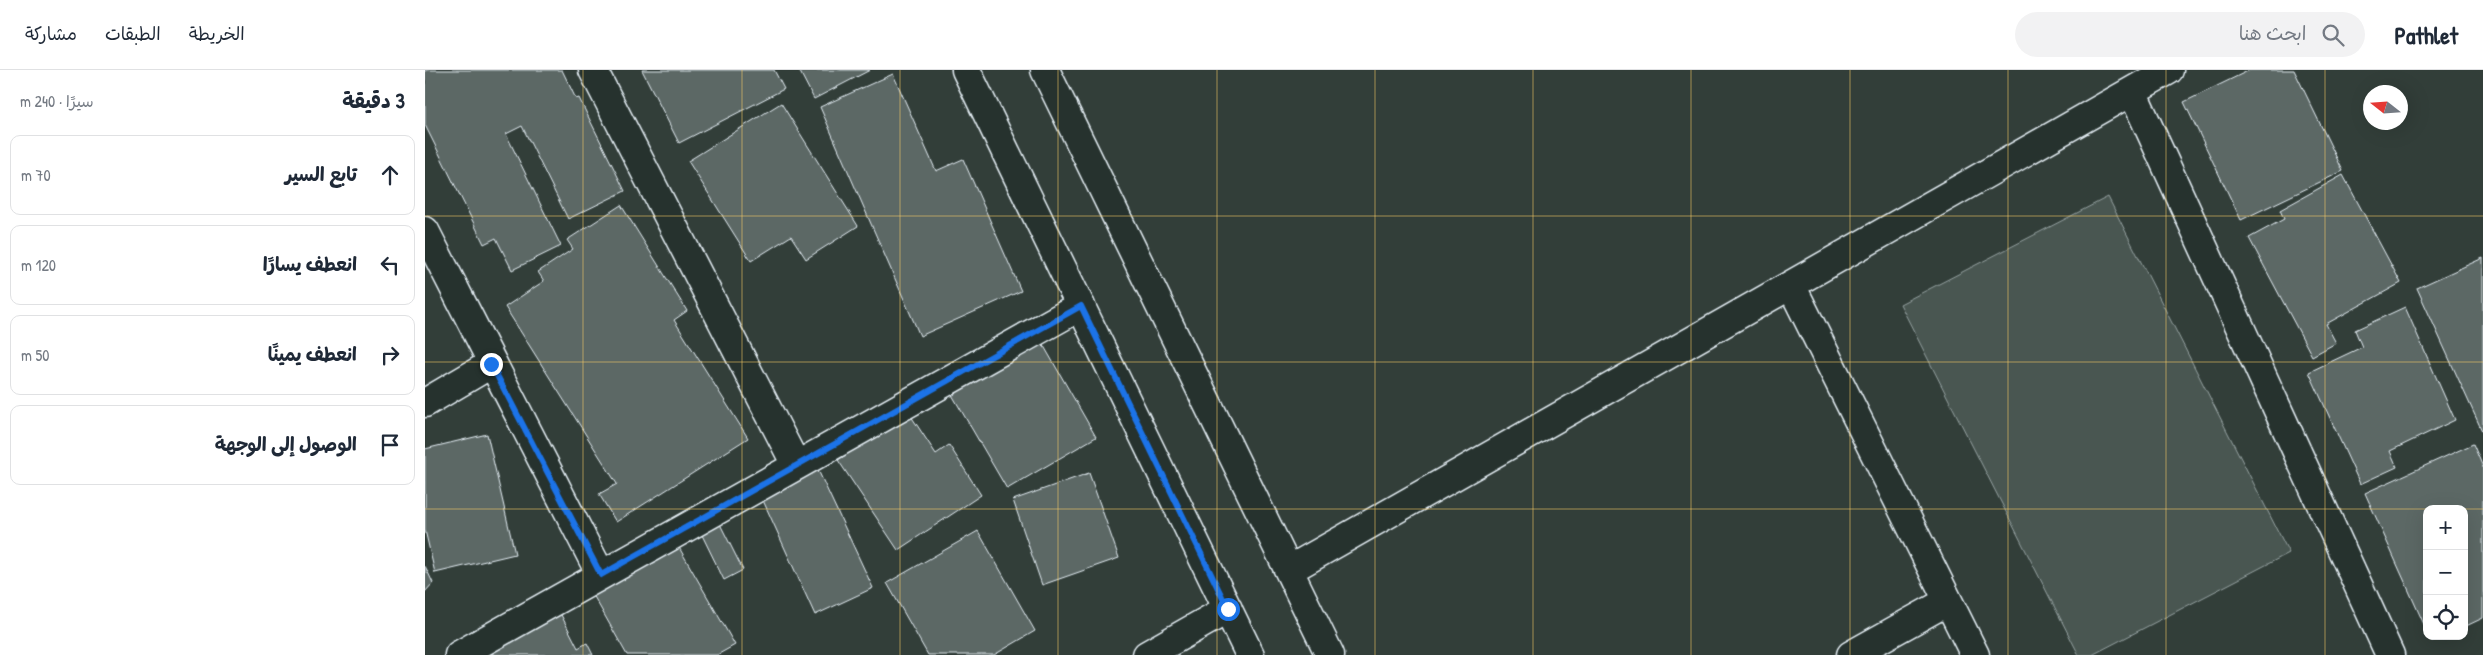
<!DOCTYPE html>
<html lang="ar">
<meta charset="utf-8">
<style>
:root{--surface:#fff;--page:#f2f2f3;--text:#1f2937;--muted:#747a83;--line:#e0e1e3}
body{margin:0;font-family:"Patrick Hand","Playpen Sans Arabic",sans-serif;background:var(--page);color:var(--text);direction:rtl}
.controls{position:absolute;right:15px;bottom:15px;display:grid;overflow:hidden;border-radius:10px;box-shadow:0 5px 20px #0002}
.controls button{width:45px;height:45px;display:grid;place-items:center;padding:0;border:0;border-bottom:1px solid var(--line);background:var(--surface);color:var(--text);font:25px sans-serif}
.compass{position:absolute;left:1938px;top:15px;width:45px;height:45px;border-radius:50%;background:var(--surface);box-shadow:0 5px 20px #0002;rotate:287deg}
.stop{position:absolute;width:15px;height:15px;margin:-11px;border:4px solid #1a73e8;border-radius:50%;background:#fff}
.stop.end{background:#1a73e8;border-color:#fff;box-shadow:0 1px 5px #0008}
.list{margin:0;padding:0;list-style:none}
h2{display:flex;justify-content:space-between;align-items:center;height:65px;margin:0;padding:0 20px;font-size:21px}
h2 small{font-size:16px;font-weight:400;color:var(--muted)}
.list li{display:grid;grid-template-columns:32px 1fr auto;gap:15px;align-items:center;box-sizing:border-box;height:80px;margin:0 10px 10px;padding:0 10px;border:1px solid var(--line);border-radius:10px}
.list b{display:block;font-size:19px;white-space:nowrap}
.list em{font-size:16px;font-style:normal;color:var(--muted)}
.icon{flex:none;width:28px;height:28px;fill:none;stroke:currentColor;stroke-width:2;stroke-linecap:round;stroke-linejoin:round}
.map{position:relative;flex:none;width:2058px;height:585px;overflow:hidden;direction:ltr}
header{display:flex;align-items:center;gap:30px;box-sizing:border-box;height:70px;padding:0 25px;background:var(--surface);border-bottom:1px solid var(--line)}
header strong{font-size:24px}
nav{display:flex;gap:28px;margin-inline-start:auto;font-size:18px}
.search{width:350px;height:45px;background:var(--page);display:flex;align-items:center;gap:12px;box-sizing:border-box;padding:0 18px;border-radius:28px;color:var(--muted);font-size:19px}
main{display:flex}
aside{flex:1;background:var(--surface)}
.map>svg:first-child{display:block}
</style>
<header>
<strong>Pathlet</strong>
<div class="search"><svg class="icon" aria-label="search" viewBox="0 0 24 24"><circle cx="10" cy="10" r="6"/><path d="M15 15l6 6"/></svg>ابحث هنا</div>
<nav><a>الخريطة</a><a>الطبقات</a><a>مشاركة</a></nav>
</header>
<main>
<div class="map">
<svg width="2058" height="585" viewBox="0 0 2058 585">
<rect width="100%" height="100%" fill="#323e39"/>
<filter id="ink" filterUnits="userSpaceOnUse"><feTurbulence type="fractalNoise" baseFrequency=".02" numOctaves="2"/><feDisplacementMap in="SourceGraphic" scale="10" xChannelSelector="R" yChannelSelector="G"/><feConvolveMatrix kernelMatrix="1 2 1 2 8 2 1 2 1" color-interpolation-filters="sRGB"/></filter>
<g filter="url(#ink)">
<!-- green -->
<path fill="#495651" stroke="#98a4a4" d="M1683 127 1864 483 1667 585H1654L1475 234Z"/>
<!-- building -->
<path fill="#5c6865" stroke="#e8f1f8" d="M0 0H137L151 29 154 28 200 121 143 149 97 56 81 64 136 176 87 200 71 168 59 174 0 55Z
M217 0H349L359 19 254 73Z
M374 0H445L389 29Z
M1825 0H1869L1918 101 1816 150 1759 32Z
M468 4 511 101 538 89 596 221 495 266 395 37Z
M356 33 433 156 381 189 366 166 326 191 263 91Z
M1918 105 1976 213 1901 254 1911 273 1887 286 1824 168 1859 149 1855 140Z
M196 135 262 241 249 250 323 368 191 452 174 424 192 414 80 237 119 211 113 202 148 179 142 170Z
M2058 188V363L1992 218Z
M1980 237 2030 350 1965 381 1972 397 1935 414 1884 302 1937 277 1930 260Z
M616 271 671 367 582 419 526 323Z
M484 343 511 384 524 375 556 425 473 480 413 390Z
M62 364 90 484 10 503 0 460V379Z
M2048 374 2058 397V548L2039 557V439H2002V561L1940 423Z
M393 400 448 518 390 545 336 426Z
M664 403 694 488 617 515 588 430Z
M295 454 318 500 299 510 276 463Z
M553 461 610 561 569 585H503L462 513Z
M252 474 310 575 292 585H202L167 523Z
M0 496 8 513 0 522Z
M132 537 153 578 162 573 168 585H52Z
M2004 566H2018L2007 571Z"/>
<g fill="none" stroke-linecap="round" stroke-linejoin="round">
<!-- street casing -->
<g stroke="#e8f1f8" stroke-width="31">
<path id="street" d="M168 0 371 395
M541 0 825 585
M620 0 905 585
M1707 21 1965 585
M0 161 176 505
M1366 215 1550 585
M0 333 66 294
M864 500 1744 0
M34 585 656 236
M722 585 803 539
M1426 585 1523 531"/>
</g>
<!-- street -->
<use href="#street" stroke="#26332d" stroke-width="28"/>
</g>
</g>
<g fill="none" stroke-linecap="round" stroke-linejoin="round" filter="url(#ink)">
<!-- route -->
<path stroke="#1a73e8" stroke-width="6" d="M66 294 176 505 656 236 803 539"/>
</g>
<!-- grid -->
<path fill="none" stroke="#ffd166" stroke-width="1" stroke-opacity="0.55" d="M158 0V585M317 0V585M475 0V585M633 0V585M792 0V585M950 0V585M1108 0V585M1266 0V585M1425 0V585M1583 0V585M1741 0V585M1900 0V585M0 146H2058M0 292H2058M0 439H2002M2002 439H2039M2039 439H2058"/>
</svg>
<div class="controls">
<button>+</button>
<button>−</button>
<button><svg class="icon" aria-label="locate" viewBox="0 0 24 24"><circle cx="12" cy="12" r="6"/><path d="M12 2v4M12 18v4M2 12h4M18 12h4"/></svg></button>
</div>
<svg class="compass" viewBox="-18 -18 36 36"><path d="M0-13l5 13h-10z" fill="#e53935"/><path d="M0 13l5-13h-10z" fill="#747a83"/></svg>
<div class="stop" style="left:803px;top:539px"></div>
<div class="stop end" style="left:66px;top:294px"></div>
</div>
<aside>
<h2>3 دقيقة<small>سيرًا · 240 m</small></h2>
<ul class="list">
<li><svg class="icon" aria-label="ahead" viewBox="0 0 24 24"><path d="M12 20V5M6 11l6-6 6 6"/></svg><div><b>تابع السير</b></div><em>70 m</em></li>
<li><svg class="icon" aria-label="left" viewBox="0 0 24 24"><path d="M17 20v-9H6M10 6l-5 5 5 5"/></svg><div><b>انعطف يسارًا</b></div><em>120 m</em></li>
<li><svg class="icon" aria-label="right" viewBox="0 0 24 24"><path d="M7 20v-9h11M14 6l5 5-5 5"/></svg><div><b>انعطف يمينًا</b></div><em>50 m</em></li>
<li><svg class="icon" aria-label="arrive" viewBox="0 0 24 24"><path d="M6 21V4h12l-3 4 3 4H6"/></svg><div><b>الوصول إلى الوجهة</b></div></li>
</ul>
</aside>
</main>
